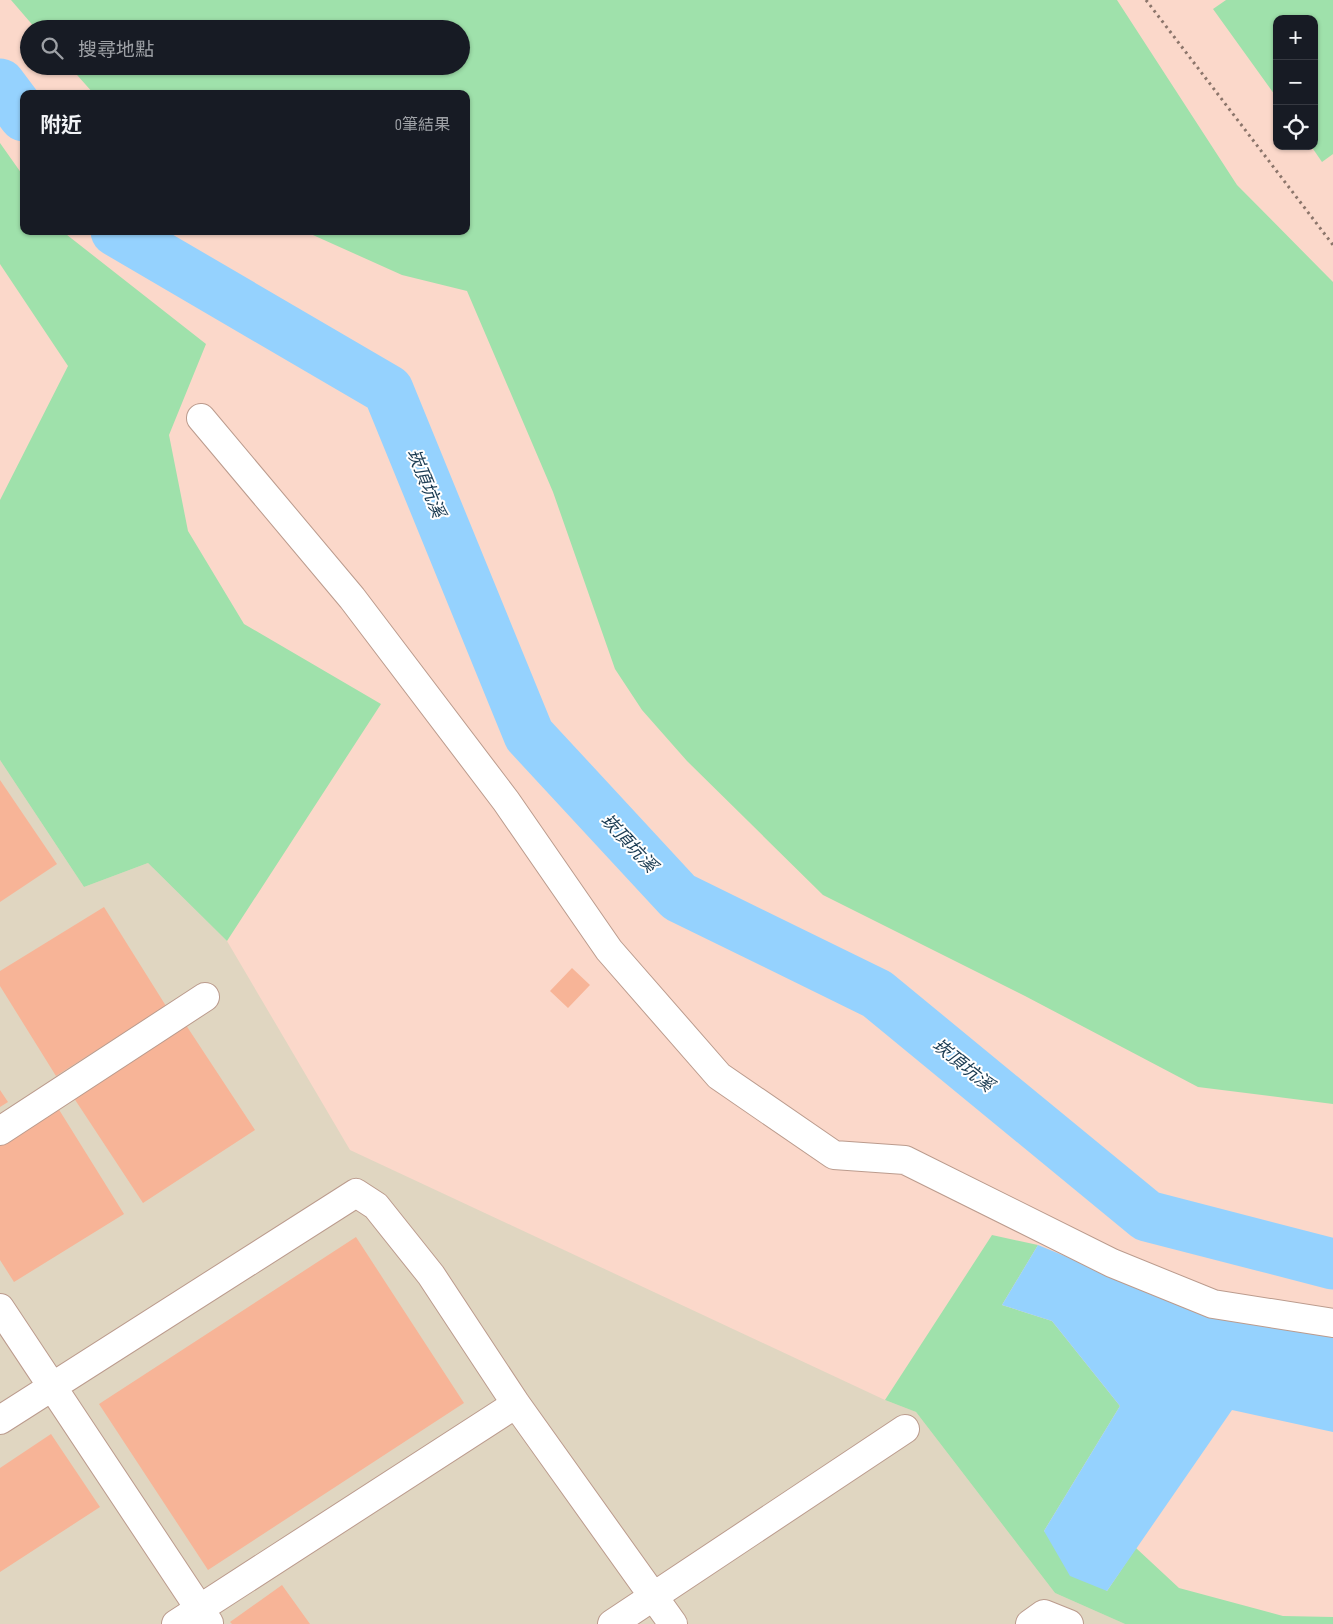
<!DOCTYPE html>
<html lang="zh-TW">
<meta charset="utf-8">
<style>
:root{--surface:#171b24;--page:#20242c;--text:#f1f3f6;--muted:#9ea1a6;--line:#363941}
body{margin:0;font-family:"Sofia Sans Condensed","Noto Sans TC",sans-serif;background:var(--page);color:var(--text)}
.controls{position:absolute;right:15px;top:15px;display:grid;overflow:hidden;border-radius:10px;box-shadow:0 1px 4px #0004}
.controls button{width:45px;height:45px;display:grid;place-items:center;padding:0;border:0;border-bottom:1px solid var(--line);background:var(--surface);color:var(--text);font:25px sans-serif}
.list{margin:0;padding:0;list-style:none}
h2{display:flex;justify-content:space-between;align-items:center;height:65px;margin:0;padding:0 20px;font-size:21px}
h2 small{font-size:16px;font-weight:400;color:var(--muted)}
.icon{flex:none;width:28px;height:28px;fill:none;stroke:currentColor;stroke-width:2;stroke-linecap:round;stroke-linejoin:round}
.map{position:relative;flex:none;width:1333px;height:1624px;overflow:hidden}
.search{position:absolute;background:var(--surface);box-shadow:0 1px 4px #0004;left:20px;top:20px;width:450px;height:55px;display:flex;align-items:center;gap:12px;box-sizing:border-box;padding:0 18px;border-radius:28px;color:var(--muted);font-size:19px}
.panel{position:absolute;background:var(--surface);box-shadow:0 1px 4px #0004;left:20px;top:90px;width:450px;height:145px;border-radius:10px}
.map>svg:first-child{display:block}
</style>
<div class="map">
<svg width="1333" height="1624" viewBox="0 0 1333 1624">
<rect width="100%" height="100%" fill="#fbd8ca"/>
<!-- commercial -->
<path fill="#e0d6c1" d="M0 760 84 887 148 863 227 941 350 1150 885 1400 916 1412 1055 1593 1125 1624H0Z"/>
<!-- green -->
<path fill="#9fe1ab" d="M11 0H1117L1237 185 1333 282V1104L1198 1087 1025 996 823 895 687 761 642 710 615 669 553 492 467 291 402 275 304 231H466V94H94L69 66H461V29H36Z
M1226 0H1333V154L1322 162 1311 146H1314V19H1277V98L1213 9Z
M0 143 24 177V231H62L206 344 169 435 188 531 244 624 381 704 227 941 148 863 84 887 0 760V500L68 366 0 264Z
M992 1235 1038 1245 1002 1305 1052 1321 1120 1406 1044 1531 1107 1591 1136 1548 1179 1588 1283 1616 1333 1617V1624H1125L1055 1593 916 1412 885 1400Z"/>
<!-- water -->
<path fill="#95d2fe" d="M1038 1245 1167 1298 1333 1336V1432L1232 1410 1107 1591 1070 1576 1044 1531 1120 1406 1052 1321 1002 1305Z"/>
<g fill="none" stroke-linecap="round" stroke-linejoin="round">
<!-- river -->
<path stroke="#95d2fe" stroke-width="51" d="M0 84 24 116
M116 231 388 390 529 735 679 897 877 994 1147 1216 1333 1264"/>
</g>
<!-- building -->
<path fill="#f7b497" d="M0 780 57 864 0 902Z
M104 907 166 1006 56 1076 0 986V971Z
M572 968 590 985 568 1008 550 991Z
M180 1016 255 1130 143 1203 68 1089Z
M0 1090 8 1102 0 1107Z
M53 1100 124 1214 14 1282 0 1260V1132Z
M356 1237 464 1403 208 1570 99 1404Z
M51 1434 100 1507 0 1572V1468Z
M282 1585 310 1624H232L230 1622Z"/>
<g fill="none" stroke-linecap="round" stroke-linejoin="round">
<!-- minor casing -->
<g stroke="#bb9b8d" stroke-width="30">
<path id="minor" d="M201 418 352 598 506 801 609 950 719 1076 834 1155 905 1160 1112 1263 1213 1304 1333 1323
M0 1131 205 997
M0 1308 209 1623
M0 1420 356 1193 376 1206 431 1275 516 1404 673 1624
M176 1624 516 1404
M612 1624 905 1429
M1030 1624 1044 1614 1069 1624"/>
</g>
<!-- path -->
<path stroke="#8b756b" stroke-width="3" stroke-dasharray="2.5 4" stroke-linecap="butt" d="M1146 0 1333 245"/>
<!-- minor -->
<use href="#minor" stroke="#fff" stroke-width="28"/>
</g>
<g text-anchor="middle" stroke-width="4" stroke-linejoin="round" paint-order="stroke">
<!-- water labels -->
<g font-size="18" font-style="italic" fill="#193a51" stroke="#fff">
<text transform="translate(426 483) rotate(68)" y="6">崁頂坑溪</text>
<text transform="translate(629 843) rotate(47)" y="6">崁頂坑溪</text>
<text transform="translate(963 1065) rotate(39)" y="6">崁頂坑溪</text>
</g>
</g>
</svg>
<div class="controls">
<button>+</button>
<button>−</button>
<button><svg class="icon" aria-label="locate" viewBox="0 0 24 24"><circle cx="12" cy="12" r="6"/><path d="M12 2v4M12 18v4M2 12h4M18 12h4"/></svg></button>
</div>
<div class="search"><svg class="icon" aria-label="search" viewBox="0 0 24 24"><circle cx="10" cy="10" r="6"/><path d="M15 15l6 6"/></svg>搜尋地點</div>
<section class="panel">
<h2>附近<small>0筆結果</small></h2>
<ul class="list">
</ul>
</section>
</div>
